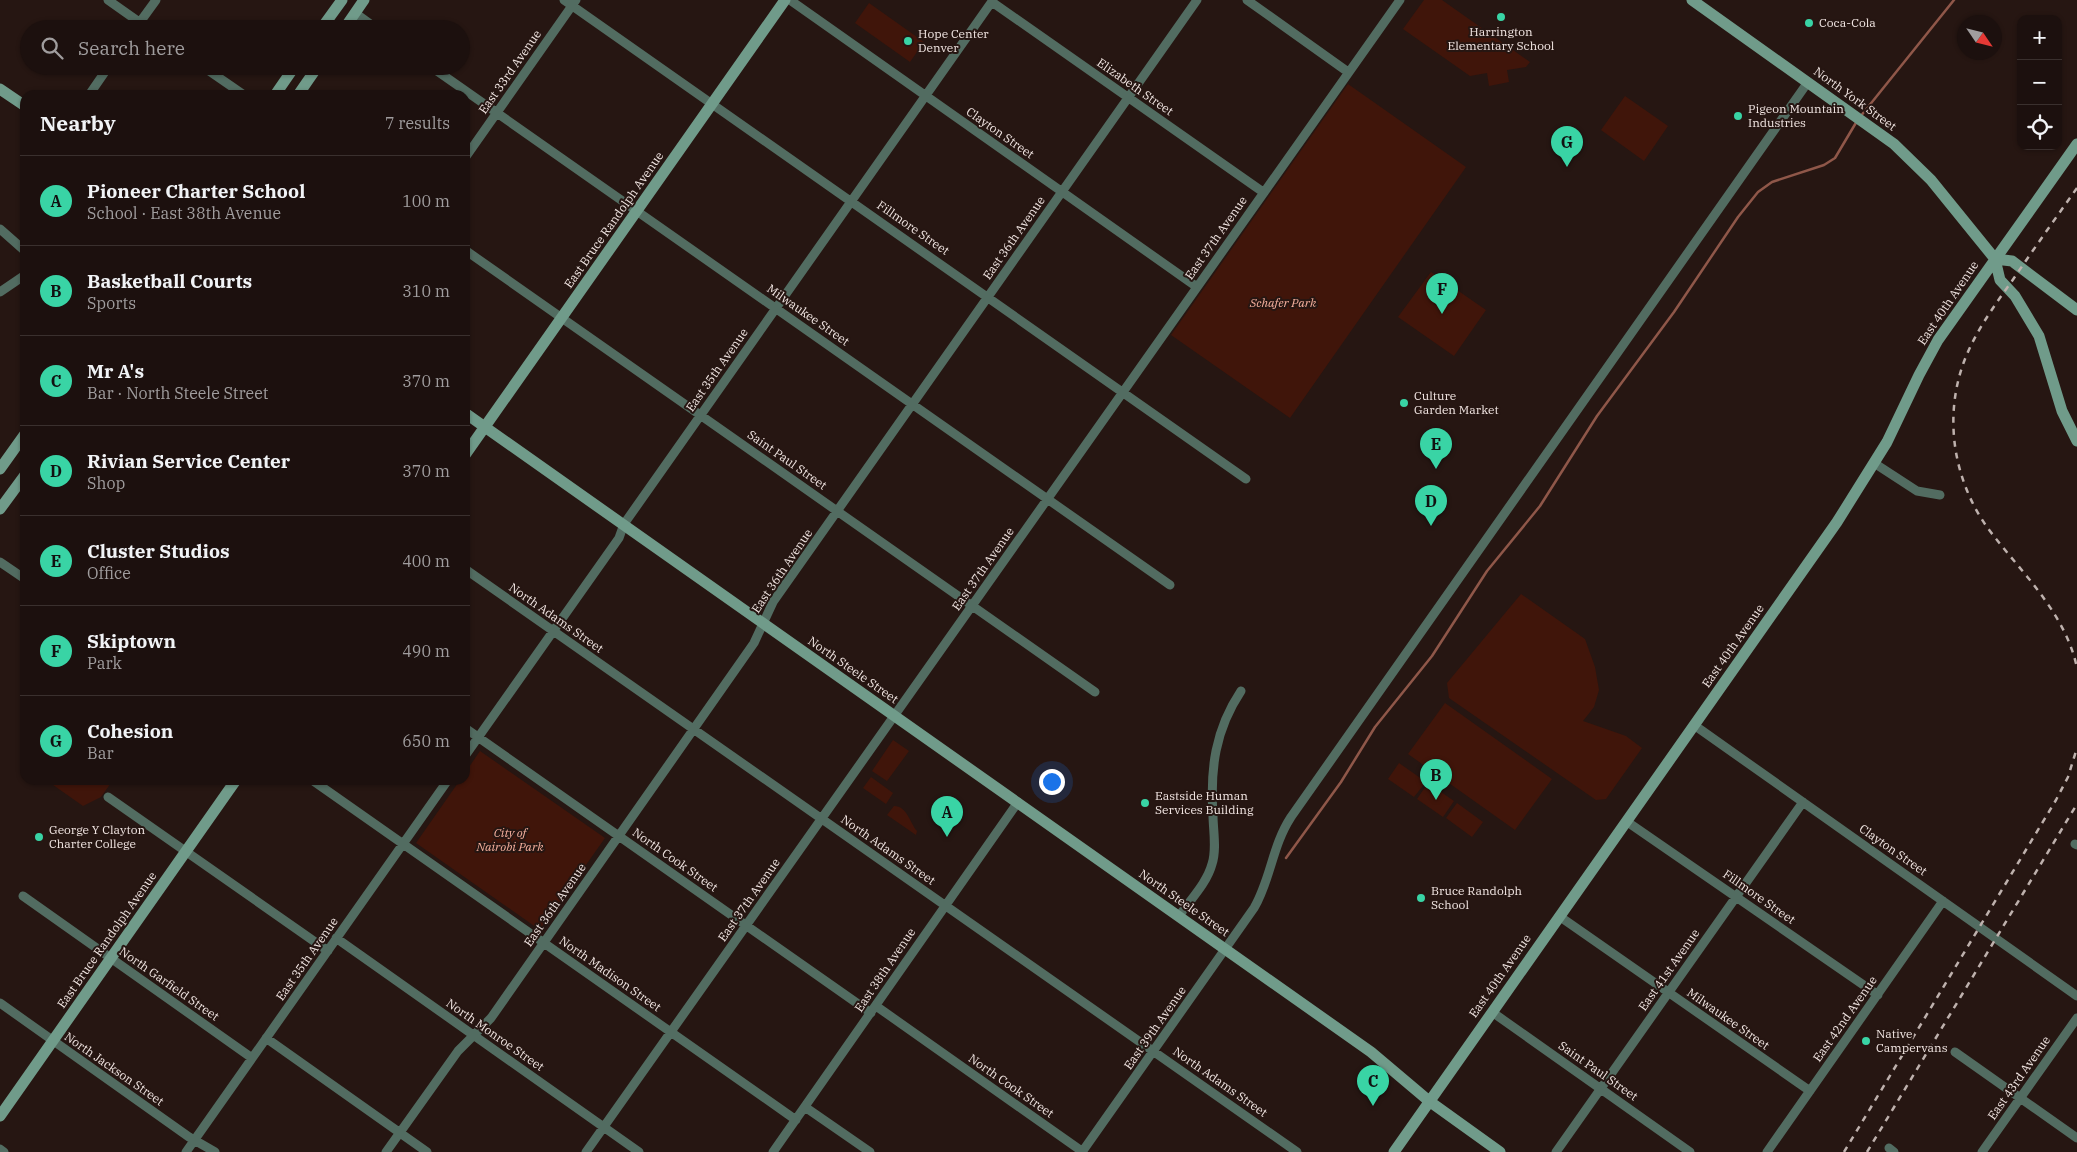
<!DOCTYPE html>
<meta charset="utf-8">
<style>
:root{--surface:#1c100e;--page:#251917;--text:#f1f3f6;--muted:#a09d9e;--line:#3a302e;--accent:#39d4a5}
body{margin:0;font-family:"IBM Plex Serif",serif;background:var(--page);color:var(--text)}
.controls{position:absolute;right:15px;top:15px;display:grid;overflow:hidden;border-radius:10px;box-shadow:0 1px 4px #0004}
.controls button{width:45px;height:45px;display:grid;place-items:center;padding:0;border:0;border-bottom:1px solid var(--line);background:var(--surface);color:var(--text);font:25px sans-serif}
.compass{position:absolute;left:1957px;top:15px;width:45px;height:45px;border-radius:50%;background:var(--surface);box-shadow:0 1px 4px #0004;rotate:125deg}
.you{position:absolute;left:1051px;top:781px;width:18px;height:18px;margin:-12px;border:4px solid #fff;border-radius:50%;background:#1a73e8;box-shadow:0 0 0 8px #1a73e833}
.badge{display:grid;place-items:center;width:32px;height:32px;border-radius:50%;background:var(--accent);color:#111;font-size:16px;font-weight:700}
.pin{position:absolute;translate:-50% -41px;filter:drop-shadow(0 1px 2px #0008)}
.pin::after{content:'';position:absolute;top:26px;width:18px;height:15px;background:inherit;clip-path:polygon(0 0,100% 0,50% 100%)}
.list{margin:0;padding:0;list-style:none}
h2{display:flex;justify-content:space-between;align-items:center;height:65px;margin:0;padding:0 20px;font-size:21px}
h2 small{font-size:16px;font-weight:400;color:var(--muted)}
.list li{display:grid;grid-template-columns:32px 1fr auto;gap:15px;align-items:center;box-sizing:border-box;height:90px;padding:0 20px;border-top:1px solid var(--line)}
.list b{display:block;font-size:19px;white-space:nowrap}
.list p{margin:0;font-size:16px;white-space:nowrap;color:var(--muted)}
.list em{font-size:16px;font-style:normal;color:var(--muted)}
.icon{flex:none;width:28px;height:28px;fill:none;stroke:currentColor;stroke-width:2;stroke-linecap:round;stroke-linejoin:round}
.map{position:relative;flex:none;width:2077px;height:1152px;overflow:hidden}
.search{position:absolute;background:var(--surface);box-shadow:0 1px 4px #0004;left:20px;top:20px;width:450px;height:55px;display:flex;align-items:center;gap:12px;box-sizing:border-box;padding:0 18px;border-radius:28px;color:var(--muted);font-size:19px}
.panel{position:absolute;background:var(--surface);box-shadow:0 1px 4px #0004;left:20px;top:90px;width:450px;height:695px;border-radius:15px}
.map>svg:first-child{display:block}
</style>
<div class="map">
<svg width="2077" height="1152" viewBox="0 0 2077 1152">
<rect width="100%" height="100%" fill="#261612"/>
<!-- green -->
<path fill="#40150a" d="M1424 0H1442L1530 62 1526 67 1507 70 1509 82 1489 86 1487 73 1470 76 1403 29Z
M869 3 924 42 910 62 855 23Z
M1348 84 1466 167 1290 418 1171 335Z
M1625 96 1668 126 1644 161 1601 130Z
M1431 272 1486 310 1454 356 1398 317Z
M1521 594 1585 639 1595 667 1599 690 1594 707 1583 721 1626 736 1642 748 1606 799 1596 800 1449 698 1447 683Z
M1445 703 1552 779 1515 830 1408 754Z
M893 740 909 751 887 781 872 771Z
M480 751 605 838 540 930 416 843 460 780H465V773Z
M1399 763 1426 782 1414 797 1388 779Z
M871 777 893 793 886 804 863 788Z
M46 780H113L101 797 83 806Z
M1428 783 1454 801 1443 817 1417 799Z
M1457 803 1483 822 1472 837 1446 818Z
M894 806C907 806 910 823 917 831L916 835 887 815Z"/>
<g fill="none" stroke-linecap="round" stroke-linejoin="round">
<!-- stream -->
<path stroke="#8f5749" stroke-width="2.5" d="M1860 117 1954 0
M1286 858 1341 782 1375 727 1432 656 1487 571 1540 506 1597 416 1674 312 1738 217 1758 192 1772 182 1824 165 1835 158 1857 121"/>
<!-- street -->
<path stroke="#526c61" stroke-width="9" d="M108 0 149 29
M564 0 1246 479
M790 0 1197 287
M1247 0 1348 72
M992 2 1263 192
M355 13 377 29
M135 29 156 0
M202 66 244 95
M430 66 1170 585
M89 95 109 66
M465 158 576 0
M0 229 25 251
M465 250 1095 692
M0 292 25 275
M1874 463 1917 491 1940 495
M0 562 25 579
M465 569 1297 1152
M1694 725 2077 996
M465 728 871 1013
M465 756 619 538 624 524 993 0
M312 780 796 1120
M108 797 328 951
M1626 821 1878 995
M2075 844 2077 845
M23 896 252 1058
M1179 916C1190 900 1207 883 1212 864 1217 849 1213 830 1213 815 1210 769 1215 730 1241 691
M1559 916 1810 1091
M336 938 639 1152
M0 1003 189 1137 215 1152
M876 1006 1083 1152
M1492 1012 1690 1152
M266 1038 427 1152
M1955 1052 2077 1138
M805 1107 870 1152
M1889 1148 1894 1152
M0 1149 4 1152
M186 1152 448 780
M386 1152 458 1051 491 1018 754 643 773 602 1197 0
M586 1152 1400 0
M773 1152 1018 802
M1082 1152 1254 908C1271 879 1272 846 1291 817L1808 82
M1556 1152 1803 802
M1767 1152 1943 901
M1982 1152 2077 1018"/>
<!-- secondary -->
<path stroke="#709b8a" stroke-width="11" d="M1692 0 1894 144 1931 180 1995 259 2012 261 2077 310
M321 29 342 0
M344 29 364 0
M0 89 25 106
M275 95 295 66
M298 95 318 66
M1995 259 2000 280 2015 296 2039 336 2062 411 2077 441
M465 413 1371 1052 1429 1101 1500 1152
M465 455 785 0
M0 469 25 434
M0 509 25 475
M0 1116 236 780
M1394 1152 1837 522 1887 442 1919 375 1938 340 2077 144"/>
<!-- rail -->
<path stroke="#beb1ad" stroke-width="2.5" stroke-dasharray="6 6" stroke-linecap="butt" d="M2077 188C2055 219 2033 250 2012 281 1994 306 1976 331 1965 359 1942 418 1954 486 1993 535 2025 576 2066 615 2077 668
M1844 1152 2056 800 2068 777 2077 748
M1867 1152 2077 804"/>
</g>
<!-- markers -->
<g fill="#39d4a5" stroke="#261612" stroke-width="2">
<circle cx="1501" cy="17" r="5"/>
<circle cx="1809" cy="23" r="5"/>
<circle cx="908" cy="41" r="5"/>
<circle cx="1738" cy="116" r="5"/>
<circle cx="1404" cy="403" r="5"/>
<circle cx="1145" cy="803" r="5"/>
<circle cx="39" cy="837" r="5"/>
<circle cx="1421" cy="898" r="5"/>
<circle cx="1866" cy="1041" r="5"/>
</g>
<g text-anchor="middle" stroke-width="4" stroke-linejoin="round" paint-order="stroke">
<!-- poi labels -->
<g font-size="12" fill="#f2e6e3" stroke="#261612" text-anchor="start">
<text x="1819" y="27">Coca-Cola</text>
<text x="1501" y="36" text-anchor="middle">Harrington<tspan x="1501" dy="14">Elementary School</tspan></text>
<text x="918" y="38">Hope Center<tspan x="918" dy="14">Denver</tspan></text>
<text x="1748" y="113">Pigeon Mountain<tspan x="1748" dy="14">Industries</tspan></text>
<text x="1414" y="400">Culture<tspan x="1414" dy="14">Garden Market</tspan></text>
<text x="1155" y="800">Eastside Human<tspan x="1155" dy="14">Services Building</tspan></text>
<text x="49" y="834">George Y Clayton<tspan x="49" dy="14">Charter College</tspan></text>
<text x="1431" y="895">Bruce Randolph<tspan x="1431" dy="14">School</tspan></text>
<text x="1876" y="1038">Native<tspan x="1876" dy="14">Campervans</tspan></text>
</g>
<!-- street labels -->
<g font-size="12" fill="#f2e6e3" stroke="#261612">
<text transform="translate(510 72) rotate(-55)" y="4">East 33rd Avenue</text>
<text transform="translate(1135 87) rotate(35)" y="4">Elizabeth Street</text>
<text transform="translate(1855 99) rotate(36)" y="4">North York Street</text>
<text transform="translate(1000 133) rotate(35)" y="4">Clayton Street</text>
<text transform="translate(614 220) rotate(-55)" y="4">East Bruce Randolph Avenue</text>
<text transform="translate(913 228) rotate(35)" y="4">Fillmore Street</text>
<text transform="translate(1014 238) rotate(-55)" y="4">East 36th Avenue</text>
<text transform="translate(1216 238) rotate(-55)" y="4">East 37th Avenue</text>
<text transform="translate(1948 303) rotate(-56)" y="4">East 40th Avenue</text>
<text transform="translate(808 315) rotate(35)" y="4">Milwaukee Street</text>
<text transform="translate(717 370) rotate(-55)" y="4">East 35th Avenue</text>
<text transform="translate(787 460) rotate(35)" y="4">Saint Paul Street</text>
<text transform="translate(983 569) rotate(-55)" y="4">East 37th Avenue</text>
<text transform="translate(782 571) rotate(-56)" y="4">East 36th Avenue</text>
<text transform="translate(556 618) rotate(35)" y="4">North Adams Street</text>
<text transform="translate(1733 646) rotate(-55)" y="4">East 40th Avenue</text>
<text transform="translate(853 670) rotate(35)" y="4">North Steele Street</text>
<text transform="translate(888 850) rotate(35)" y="4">North Adams Street</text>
<text transform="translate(1893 850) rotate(35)" y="4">Clayton Street</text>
<text transform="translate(675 860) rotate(35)" y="4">North Cook Street</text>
<text transform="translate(1759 897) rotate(35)" y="4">Fillmore Street</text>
<text transform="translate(749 900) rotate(-55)" y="4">East 37th Avenue</text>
<text transform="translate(1184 903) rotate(35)" y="4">North Steele Street</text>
<text transform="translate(555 905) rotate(-55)" y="4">East 36th Avenue</text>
<text transform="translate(107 940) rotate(-55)" y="4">East Bruce Randolph Avenue</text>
<text transform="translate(307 959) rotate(-55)" y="4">East 35th Avenue</text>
<text transform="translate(885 970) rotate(-56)" y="4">East 38th Avenue</text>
<text transform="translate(1669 970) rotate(-55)" y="4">East 41st Avenue</text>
<text transform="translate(610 974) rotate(35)" y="4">North Madison Street</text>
<text transform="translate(1500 976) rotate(-55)" y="4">East 40th Avenue</text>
<text transform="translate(169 984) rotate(35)" y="4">North Garfield Street</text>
<text transform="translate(1728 1019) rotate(35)" y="4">Milwaukee Street</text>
<text transform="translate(1845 1019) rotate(-55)" y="4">East 42nd Avenue</text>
<text transform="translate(1155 1028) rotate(-55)" y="4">East 39th Avenue</text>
<text transform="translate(495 1035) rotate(35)" y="4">North Monroe Street</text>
<text transform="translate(114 1069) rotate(35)" y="4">North Jackson Street</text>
<text transform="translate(1598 1071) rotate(35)" y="4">Saint Paul Street</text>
<text transform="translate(2019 1078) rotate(-55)" y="4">East 43rd Avenue</text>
<text transform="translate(1220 1082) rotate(35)" y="4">North Adams Street</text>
<text transform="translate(1011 1086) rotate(35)" y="4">North Cook Street</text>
</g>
<!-- park labels -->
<g font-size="12" font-style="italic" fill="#f5af9d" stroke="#261612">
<text x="1283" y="307">Schafer Park</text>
<text x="510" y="837">City of<tspan x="510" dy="14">Nairobi Park</tspan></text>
</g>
</g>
</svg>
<div class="controls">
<button>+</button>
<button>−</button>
<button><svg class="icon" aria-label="locate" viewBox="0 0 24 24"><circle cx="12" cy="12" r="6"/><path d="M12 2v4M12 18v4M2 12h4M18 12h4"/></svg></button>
</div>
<svg class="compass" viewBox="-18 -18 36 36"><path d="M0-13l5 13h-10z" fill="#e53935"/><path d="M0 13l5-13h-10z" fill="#a09d9e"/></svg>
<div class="you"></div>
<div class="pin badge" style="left:947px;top:837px">A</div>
<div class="pin badge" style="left:1436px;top:800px">B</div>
<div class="pin badge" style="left:1373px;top:1106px">C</div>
<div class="pin badge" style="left:1431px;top:526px">D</div>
<div class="pin badge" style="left:1436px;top:469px">E</div>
<div class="pin badge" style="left:1442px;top:314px">F</div>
<div class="pin badge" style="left:1567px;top:167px">G</div>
<div class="search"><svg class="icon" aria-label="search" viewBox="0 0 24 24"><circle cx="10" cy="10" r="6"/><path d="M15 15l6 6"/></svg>Search here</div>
<section class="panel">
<h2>Nearby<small>7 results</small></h2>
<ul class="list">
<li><span class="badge">A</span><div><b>Pioneer Charter School</b><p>School · East 38th Avenue</p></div><em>100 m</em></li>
<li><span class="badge">B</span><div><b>Basketball Courts</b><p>Sports</p></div><em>310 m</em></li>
<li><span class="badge">C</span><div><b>Mr A's</b><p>Bar · North Steele Street</p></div><em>370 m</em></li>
<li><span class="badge">D</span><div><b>Rivian Service Center</b><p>Shop</p></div><em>370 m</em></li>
<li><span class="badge">E</span><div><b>Cluster Studios</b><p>Office</p></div><em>400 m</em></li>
<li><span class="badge">F</span><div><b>Skiptown</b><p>Park</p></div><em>490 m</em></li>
<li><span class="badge">G</span><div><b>Cohesion</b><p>Bar</p></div><em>650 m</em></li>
</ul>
</section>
</div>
